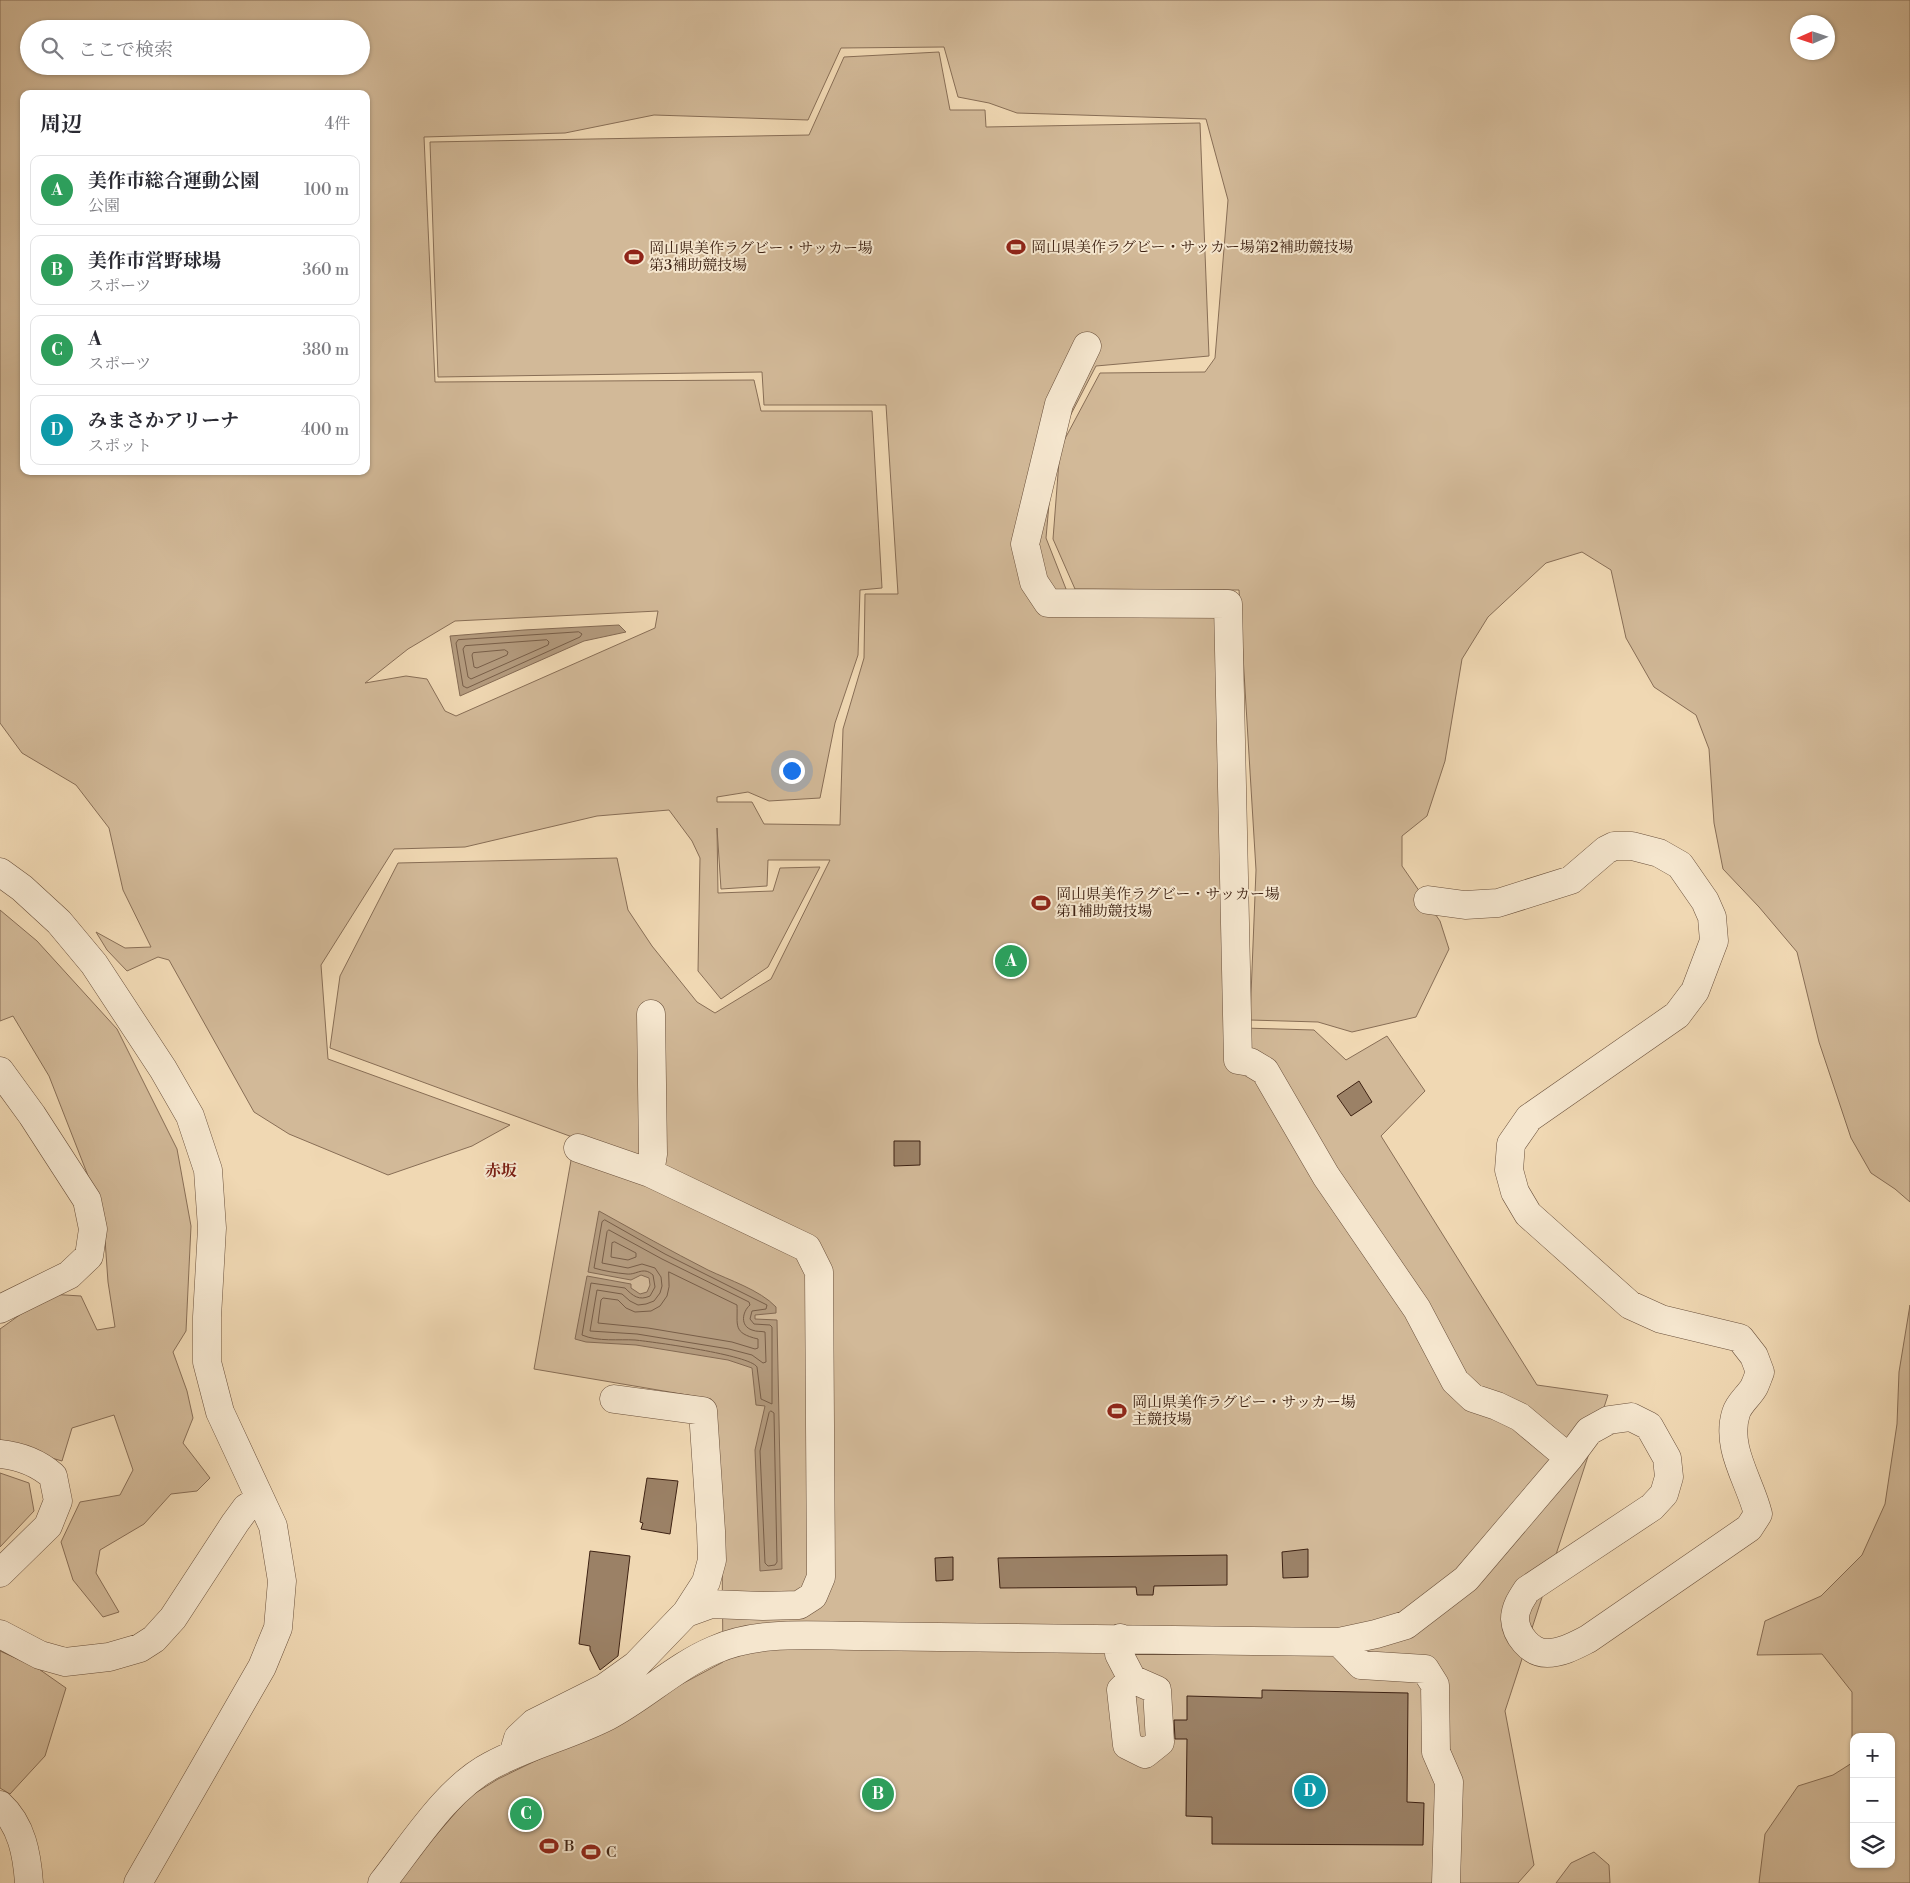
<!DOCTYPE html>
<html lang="ja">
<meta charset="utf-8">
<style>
:root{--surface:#fff;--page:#f2f2f3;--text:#2b2b33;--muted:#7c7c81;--line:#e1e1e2;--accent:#8f2418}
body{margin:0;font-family:"Libre Bodoni","Noto Serif JP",serif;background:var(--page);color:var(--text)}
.controls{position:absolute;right:15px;bottom:15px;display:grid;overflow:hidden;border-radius:10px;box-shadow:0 1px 4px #0004}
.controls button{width:45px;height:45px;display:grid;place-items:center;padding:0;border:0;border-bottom:1px solid var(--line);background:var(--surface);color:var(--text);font:25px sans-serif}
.compass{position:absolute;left:1790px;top:15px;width:45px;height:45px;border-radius:50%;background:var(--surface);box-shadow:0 1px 4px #0004;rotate:267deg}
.you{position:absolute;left:791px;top:770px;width:18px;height:18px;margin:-12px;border:4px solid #fff;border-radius:50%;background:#1a73e8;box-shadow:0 0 0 8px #1a73e833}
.badge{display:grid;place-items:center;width:32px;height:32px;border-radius:50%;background:var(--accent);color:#fff;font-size:16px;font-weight:700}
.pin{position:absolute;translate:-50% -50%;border:2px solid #fff;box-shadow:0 1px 5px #0006}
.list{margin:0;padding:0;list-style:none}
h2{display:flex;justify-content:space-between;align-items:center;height:65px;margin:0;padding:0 20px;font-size:21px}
h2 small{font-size:16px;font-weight:400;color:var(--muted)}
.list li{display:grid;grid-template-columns:32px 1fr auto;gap:15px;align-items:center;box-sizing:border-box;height:70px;margin:0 10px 10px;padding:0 10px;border:1px solid var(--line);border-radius:10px}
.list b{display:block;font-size:19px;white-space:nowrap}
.list p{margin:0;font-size:16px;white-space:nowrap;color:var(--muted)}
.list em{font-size:16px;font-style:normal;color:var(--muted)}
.icon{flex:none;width:28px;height:28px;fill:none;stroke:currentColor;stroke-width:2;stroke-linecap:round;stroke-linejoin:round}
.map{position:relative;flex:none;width:1910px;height:1883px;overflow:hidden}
.search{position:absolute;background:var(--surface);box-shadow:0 1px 4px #0004;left:20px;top:20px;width:350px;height:55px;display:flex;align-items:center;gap:12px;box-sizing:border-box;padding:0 18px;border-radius:28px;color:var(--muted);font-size:19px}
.panel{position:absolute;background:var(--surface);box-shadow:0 1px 4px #0004;left:20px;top:90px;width:350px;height:385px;border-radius:10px}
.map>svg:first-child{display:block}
</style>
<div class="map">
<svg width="1910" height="1883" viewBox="0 0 1910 1883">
<rect width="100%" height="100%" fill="#f0d8b3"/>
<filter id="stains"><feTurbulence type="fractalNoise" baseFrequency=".004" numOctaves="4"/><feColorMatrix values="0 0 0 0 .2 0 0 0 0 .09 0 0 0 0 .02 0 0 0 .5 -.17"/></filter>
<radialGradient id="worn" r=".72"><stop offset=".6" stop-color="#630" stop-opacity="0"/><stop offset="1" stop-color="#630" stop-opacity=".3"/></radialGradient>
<!-- green -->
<path fill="#d2b998" stroke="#886e56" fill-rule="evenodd" d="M0 0H1910V1202L1895 1189 1871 1173 1851 1138 1819 1042 1797 952 1759 907 1723 869 1714 823 1709 749 1696 715 1654 687 1626 638 1611 570 1582 552 1546 563 1488 617 1462 659 1445 761 1427 816 1402 836V866L1440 921 1449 949 1416 1017 1352 1032 1318 1022 1250 1020 1256 870 1239 590 1075 589 1053 539 1060 448 1100 373 1205 372 1215 358 1228 200 1206 119 1017 113 989 103 958 97 944 47 841 48 808 120 654 115 565 133 424 137 435 382 754 380 761 411H872L882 588 860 590 858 655 835 723 820 798 769 801 748 792 717 797V802H752L764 824 840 825 843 729 864 658 865 594H898L886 405H764L762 372 438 377 430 142 809 135 844 57 939 52 950 110H985L986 127 1200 123 1209 356 1096 366 1054 447 1046 538 1068 594 1234 596 1243 1028 1314 1030 1346 1060 1387 1036 1425 1091 1381 1136 1537 1385 1608 1395 1505 1711 1534 1865 1518 1883H395L469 1797 498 1779 564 1747 723 1662 722 1548 711 1399 534 1369 575 1138 330 1048 340 976 398 863 617 858 628 910 652 946 697 1002 715 1013 771 979 830 860H768L767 886 721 889 717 828 718 893 773 891 780 868 820 867 768 967 721 999 698 971 700 858 692 841 669 810 597 816 465 847 394 849 321 965 328 1059 510 1125 472 1146 388 1175 289 1134 254 1112 169 960 158 957 127 971 107 950 96 932 125 948 151 947 123 890 109 828 76 785 22 753 0 723ZM1798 22H1828V52H1798ZM29 29H361V66H29ZM24 94H366V471H24ZM658 611 655 628 456 716 445 711 427 679 406 676 365 683 408 649 455 621Z
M0 910 37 941 117 1029 177 1149 191 1226 186 1331 173 1352 187 1391 193 1418 183 1443 210 1478 197 1491 171 1494 144 1524 100 1550 96 1573 119 1612 103 1617 73 1580 61 1542 80 1502 120 1495 133 1470 114 1415 72 1428 62 1461 0 1443V1329L49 1294 81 1296 97 1330 115 1327 108 1282 104 1225 92 1186 49 1076 13 1016 0 1021Z
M1910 1305V1883H1759L1765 1834 1798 1786 1833 1775 1852 1763V1692L1822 1654 1757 1655 1765 1621 1821 1596 1862 1555 1885 1504 1897 1424 1899 1372ZM1854 1737H1891V1864H1854Z
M0 1473 29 1483 34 1511 0 1547Z
M0 1651 36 1667 66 1688 45 1756 10 1794 0 1788Z
M1594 1852 1609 1865 1610 1883H1556L1571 1863Z"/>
<!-- water -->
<path fill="#b39a7d" stroke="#846a53" d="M619 625 626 632 584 641 460 696 450 636 524 630Z
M599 1211C635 1231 671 1251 708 1270 729 1280 760 1290 776 1307V1313L755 1315V1319L777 1320 782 1569 760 1571 755 1450 765 1406 756 1405 752 1368 728 1360 636 1345 586 1342 575 1339 587 1276 631 1284V1288L640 1294 647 1292 650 1285 649 1278 641 1275 631 1280 588 1272Z"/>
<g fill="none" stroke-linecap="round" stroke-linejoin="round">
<!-- shore -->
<path stroke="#785e48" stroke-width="1" d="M579 632 582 634 580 637 467 688 463 686 456 643 458 640Z
M547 640 549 642 548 645 471 679 468 677 463 649 465 646Z
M505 650 508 652 507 655 477 668 474 667 472 655 473 653Z
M605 1220 665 1254 767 1305 766 1309 752 1311 750 1319 754 1324 770 1325 772 1327V1404L761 1399 757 1367C750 1355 654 1342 635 1340 619 1339 598 1342 582 1335L591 1283 625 1288C633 1296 639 1301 650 1296L655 1287 653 1275C643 1266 637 1275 627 1274 616 1273 604 1271 594 1268L602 1222Z
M609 1230 662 1259 749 1302 750 1305C742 1312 740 1326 752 1330 757 1332 761 1331 765 1332L766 1362 763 1363 752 1355 729 1349 637 1334 590 1331 597 1290 622 1294 630 1301 638 1305 646 1304 654 1301 660 1293 662 1286 661 1277 655 1268 642 1264 628 1268 602 1263 607 1232Z
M615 1242 636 1253V1257L628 1260 611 1257 612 1243Z
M669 1272 737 1305C738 1325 732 1333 758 1339V1348L755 1349 732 1342 648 1328 598 1323 601 1300 603 1298 618 1300 626 1308 635 1312 651 1311 660 1306 667 1296 669 1287Z
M771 1411 774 1413 777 1562 775 1565 768 1566 765 1563 760 1451 769 1413Z"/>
</g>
<!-- building -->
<path fill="#9b8166" stroke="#3e2213" d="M1359 1081 1372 1102 1351 1116 1337 1096Z
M894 1141H920V1165L894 1166Z
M647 1478 678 1481 670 1534 641 1529 643 1523 640 1522Z
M1308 1549V1577L1283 1578 1282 1552Z
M590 1551 630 1556 618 1656 600 1670 590 1650V1646L579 1644Z
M1227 1555V1585L1154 1586 1153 1595H1137L1136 1587 1000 1588 998 1558Z
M953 1557V1580L936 1581 935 1558Z
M1262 1690 1408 1693 1407 1802 1424 1803 1423 1845 1212 1844V1817L1186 1816 1187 1739H1175L1174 1720H1187V1696L1262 1698Z"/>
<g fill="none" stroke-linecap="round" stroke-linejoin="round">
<!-- minor casing -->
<g stroke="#6a503b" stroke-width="29">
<path id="minor" d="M1087 346 1059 404 1025 544 1034 582 1048 603 1228 604 1238 1060 1250 1062 1265 1071 1326 1176 1417 1309 1455 1381 1473 1398 1497 1406 1520 1417 1569 1458
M0 872 22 888 59 922 94 964 163 1069 190 1116 208 1170 212 1228 207 1317V1362L220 1412 273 1526 282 1581 278 1628 262 1667 138 1883
M578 1148 650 1173 807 1248 819 1272 821 1577 813 1596 799 1605 763 1606 711 1604 686 1613
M650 1173 653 1154 651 1014
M0 1309 69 1275 89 1256 93 1229 87 1200 32 1115 0 1071
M0 1454C20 1456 38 1463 53 1476L58 1501 48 1526 0 1573
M0 1634 40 1655 65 1662 109 1657 140 1648 154 1639 173 1618 235 1523 246 1508 260 1499
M1120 1638 1119 1654 1132 1679 1157 1690 1160 1742 1145 1754 1127 1745 1121 1690 1132 1679
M1339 1642 1361 1665 1425 1669 1435 1685 1436 1752 1449 1782 1446 1883
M513 1755 518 1738 534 1723 604 1688 636 1665 686 1613 706 1582 712 1560 711 1531 703 1411 614 1399
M0 1805C22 1825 27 1855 29 1883
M382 1883C413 1844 447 1788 492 1765 529 1745 571 1735 608 1716 644 1697 676 1666 714 1650 759 1630 812 1636 860 1636L1339 1642 1376 1634 1406 1625 1466 1579 1569 1458 1589 1431 1609 1420 1631 1417 1649 1426 1667 1458 1669 1477 1664 1494 1652 1507 1527 1590C1521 1599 1515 1608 1515 1619 1516 1635 1530 1653 1547 1653 1562 1653 1576 1645 1588 1639L1749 1528 1758 1514C1750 1481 1725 1448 1736 1413 1739 1403 1749 1396 1754 1387 1756 1383 1758 1377 1760 1372L1754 1356 1740 1338 1661 1319 1630 1305 1528 1214 1515 1192 1509 1170 1511 1144 1529 1118 1677 1015 1695 991 1714 941 1712 917 1705 901 1680 865 1659 853 1632 846H1614L1606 850 1571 880 1498 903 1465 905 1428 900"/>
</g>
<!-- minor -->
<use href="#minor" stroke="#f5e6ce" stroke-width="28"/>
</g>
<!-- icons -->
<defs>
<g id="stadium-bare" transform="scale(1.5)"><path d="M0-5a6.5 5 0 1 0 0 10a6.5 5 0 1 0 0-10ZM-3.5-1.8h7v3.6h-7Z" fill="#8f2418" stroke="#f5e6ce" stroke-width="2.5" paint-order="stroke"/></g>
</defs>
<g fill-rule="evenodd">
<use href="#stadium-bare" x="1016" y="247"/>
<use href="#stadium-bare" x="634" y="257"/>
<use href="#stadium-bare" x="1041" y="903"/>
<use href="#stadium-bare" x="1117" y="1411"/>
<use href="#stadium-bare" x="549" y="1846"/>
<use href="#stadium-bare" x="591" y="1852"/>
</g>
<g text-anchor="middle" stroke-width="4" stroke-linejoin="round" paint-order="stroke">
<!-- poi labels -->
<g font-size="15" fill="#3e2213" stroke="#f5e6ce" text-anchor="start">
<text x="1031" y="252">岡山県美作ラグビー・サッカー場第2補助競技場</text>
<text x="649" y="253">岡山県美作ラグビー・サッカー場<tspan x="649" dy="17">第3補助競技場</tspan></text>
<text x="1056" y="899">岡山県美作ラグビー・サッカー場<tspan x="1056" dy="17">第1補助競技場</tspan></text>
<text x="1132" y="1407">岡山県美作ラグビー・サッカー場<tspan x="1132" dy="17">主競技場</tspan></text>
<text x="564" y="1851">B</text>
<text x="606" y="1857">C</text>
</g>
<!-- neighbourhood labels -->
<g font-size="16" font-weight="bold" fill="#7a1f14" stroke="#f5e6ce">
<text x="501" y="1176">赤坂</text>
</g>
</g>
<rect width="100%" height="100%" filter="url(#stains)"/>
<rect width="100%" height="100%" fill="url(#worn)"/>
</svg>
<div class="controls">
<button>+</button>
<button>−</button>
<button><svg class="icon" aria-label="layers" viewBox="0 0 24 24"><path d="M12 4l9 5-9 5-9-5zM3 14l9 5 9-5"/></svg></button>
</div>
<svg class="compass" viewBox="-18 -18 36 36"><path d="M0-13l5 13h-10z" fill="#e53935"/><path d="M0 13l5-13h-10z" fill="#7c7c81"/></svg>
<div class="you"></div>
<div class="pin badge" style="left:1011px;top:961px;background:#2e9e5b">A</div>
<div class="pin badge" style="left:878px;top:1794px;background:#2e9e5b">B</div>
<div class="pin badge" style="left:526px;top:1814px;background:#2e9e5b">C</div>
<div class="pin badge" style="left:1310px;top:1791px;background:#0f9aa8">D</div>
<div class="search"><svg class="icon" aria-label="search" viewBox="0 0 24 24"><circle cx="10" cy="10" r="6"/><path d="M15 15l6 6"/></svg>ここで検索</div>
<section class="panel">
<h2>周辺<small>4件</small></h2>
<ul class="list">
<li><span class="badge" style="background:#2e9e5b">A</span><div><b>美作市総合運動公園</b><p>公園</p></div><em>100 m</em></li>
<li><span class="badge" style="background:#2e9e5b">B</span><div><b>美作市営野球場</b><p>スポーツ</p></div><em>360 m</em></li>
<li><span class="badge" style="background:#2e9e5b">C</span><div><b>A</b><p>スポーツ</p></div><em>380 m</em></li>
<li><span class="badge" style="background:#0f9aa8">D</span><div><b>みまさかアリーナ</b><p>スポット</p></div><em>400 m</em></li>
</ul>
</section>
</div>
